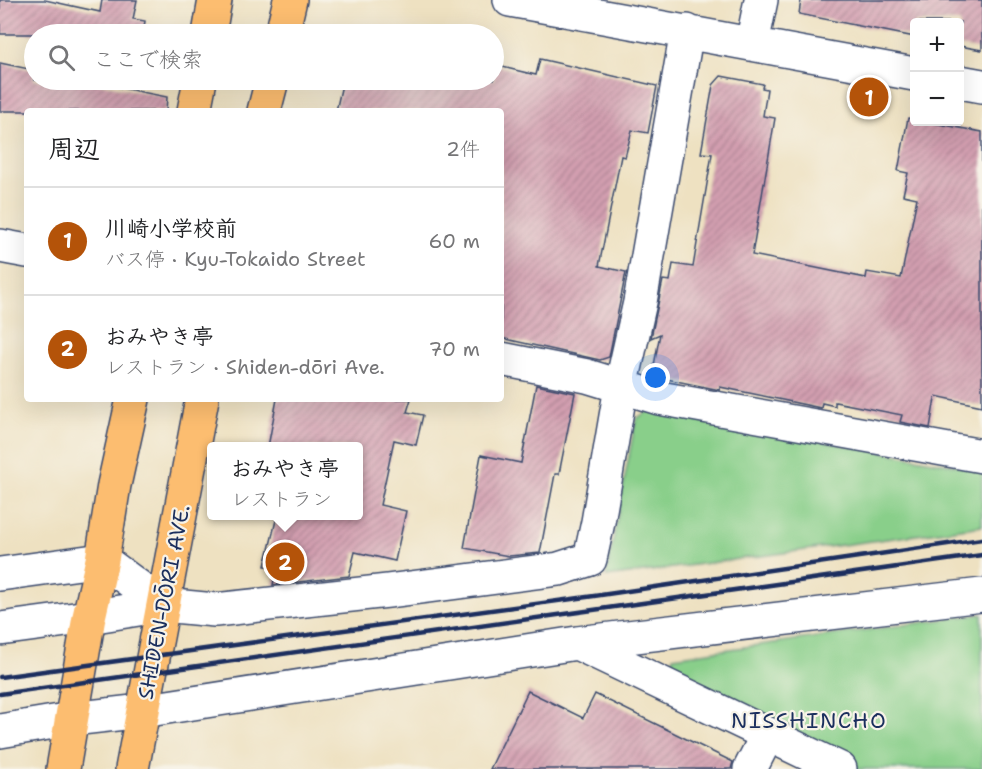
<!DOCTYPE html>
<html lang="ja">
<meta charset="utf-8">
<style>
:root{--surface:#fff;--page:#f2f2f2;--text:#202124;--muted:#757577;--line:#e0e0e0;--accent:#b45309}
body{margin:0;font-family:"Shantell Sans","Klee One",sans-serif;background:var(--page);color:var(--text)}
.controls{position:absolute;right:18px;top:18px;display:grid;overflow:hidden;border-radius:6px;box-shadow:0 6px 24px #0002}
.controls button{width:54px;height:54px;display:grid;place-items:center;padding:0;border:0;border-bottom:2px solid var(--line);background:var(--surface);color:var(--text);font:30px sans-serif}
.you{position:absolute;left:656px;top:378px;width:21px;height:21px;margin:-15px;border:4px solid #fff;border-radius:50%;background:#1a73e8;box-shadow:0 0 0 9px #1a73e833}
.badge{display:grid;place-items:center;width:39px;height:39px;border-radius:50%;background:var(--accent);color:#fff;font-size:20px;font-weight:700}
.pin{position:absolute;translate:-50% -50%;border:3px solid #fff;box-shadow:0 2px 6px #0006}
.popup{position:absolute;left:207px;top:442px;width:156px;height:78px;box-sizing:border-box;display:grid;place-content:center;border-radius:6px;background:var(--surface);filter:drop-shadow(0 2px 4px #0005);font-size:20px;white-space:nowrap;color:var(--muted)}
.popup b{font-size:22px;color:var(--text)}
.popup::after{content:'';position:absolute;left:50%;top:100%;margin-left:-12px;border:12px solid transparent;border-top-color:var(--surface)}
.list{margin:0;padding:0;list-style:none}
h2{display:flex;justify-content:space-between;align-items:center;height:78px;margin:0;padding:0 24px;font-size:26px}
h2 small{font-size:20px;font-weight:400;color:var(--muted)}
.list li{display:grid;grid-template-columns:39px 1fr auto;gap:18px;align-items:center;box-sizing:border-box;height:108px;padding:0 24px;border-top:2px solid var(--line)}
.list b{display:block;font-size:22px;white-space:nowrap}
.list p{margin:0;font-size:20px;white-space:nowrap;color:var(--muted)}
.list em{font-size:20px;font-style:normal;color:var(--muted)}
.icon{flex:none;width:33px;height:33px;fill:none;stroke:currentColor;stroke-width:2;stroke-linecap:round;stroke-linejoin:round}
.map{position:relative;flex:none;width:982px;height:769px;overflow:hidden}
.search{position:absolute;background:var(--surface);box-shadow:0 6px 24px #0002;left:24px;top:24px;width:480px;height:66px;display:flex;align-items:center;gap:15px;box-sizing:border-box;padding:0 21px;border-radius:33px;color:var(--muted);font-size:22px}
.panel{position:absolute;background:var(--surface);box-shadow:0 6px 24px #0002;left:24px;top:108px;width:480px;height:294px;border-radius:6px}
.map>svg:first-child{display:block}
</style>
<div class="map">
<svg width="982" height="769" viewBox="0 0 982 769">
<defs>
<pattern id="building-hatch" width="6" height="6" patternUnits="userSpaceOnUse" patternTransform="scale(1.5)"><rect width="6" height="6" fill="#d39fb0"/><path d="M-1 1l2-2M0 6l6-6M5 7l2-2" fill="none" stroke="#aa8292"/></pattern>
</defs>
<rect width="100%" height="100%" fill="#f7f3e8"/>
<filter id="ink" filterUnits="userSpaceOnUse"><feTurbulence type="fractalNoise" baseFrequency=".0167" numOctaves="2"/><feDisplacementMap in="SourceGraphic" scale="12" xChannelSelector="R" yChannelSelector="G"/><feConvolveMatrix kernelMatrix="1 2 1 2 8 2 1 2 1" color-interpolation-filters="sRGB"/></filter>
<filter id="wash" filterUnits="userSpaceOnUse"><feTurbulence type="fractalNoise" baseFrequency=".008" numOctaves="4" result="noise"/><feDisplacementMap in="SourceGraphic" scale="24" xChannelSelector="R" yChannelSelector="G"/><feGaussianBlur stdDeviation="1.35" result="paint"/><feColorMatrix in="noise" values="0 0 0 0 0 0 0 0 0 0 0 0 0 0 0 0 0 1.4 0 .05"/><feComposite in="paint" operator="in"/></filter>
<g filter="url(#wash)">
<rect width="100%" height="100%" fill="#eee1c1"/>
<!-- green -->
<path fill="#89cf8a" stroke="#527f74" stroke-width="1.5" d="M649 410 982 470V526L606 577 636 419Z
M982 614V769H858L669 677 673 657Z"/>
<g id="blocks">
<!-- building -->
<path fill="url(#building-hatch)" d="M0 0H45L100 12 102 0H137L133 19 145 21 143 34H0Z
M801 0H982V50L960 46V22H915V37L799 14Z
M540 59 657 86 648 133 632 130 625 157 621 156 599 266 626 272 609 357 600 360 501 338V111H336L343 80H494V65L536 75Z
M0 63 34 70V80H81L167 97 166 111H0Z
M721 76 763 84 762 88 767 89 763 116 775 118 752 255 866 278 867 272 901 278 917 198 903 195 908 173 898 171 908 118 915 119V122H927L982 132V406L936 396 935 398 930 428 900 422 902 415 835 402V406L822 403 821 408 720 387V390L652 376 660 334 651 338 663 280 670 281 673 264 693 267 712 154 701 153 713 85Z
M536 385 575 393 559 474H555L540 553 509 556 464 548 481 455 521 463Z
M277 399H411L407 412 423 415 416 445 394 440 380 505 406 511 395 561 355 552 349 576 273 585 277 568 265 566 277 516H358V447H268Z
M528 691 583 718 595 694 733 762 731 769H490Z"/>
</g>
</g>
<g filter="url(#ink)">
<use href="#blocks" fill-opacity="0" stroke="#3b4a6d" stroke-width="1.5"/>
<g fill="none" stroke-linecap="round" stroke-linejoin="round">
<!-- minor casing -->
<g stroke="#3b4a6d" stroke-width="36">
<path id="minor" d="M510 0C645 24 780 50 914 74
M752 44 761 0
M960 82 982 86
M0 246 27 251
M501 359 587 376 659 398 982 456
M0 574 102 560 163 605
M0 629 89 617 163 605 215 610 388 591 559 569 590 559 598 522 621 387 640 302 687 31
M577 643 840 769
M0 731 72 719 142 711 577 643 982 595
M750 769 768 734"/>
</g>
<!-- major casing -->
<g stroke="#3b4a6d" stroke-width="36">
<path id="major" d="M209 34 215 0
M282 34 290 0
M194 111 200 80
M264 111 272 80
M63 769 89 617 102 560 114 485 133 399
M132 769 202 399"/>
</g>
<!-- minor -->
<use href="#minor" stroke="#fff" stroke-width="33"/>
<!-- major -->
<use href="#major" stroke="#fcbd6f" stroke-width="33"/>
<!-- rail -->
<path stroke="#1b2f5e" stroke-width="4.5" d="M0 677 594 596 982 539
M0 694 982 555"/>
</g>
</g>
<g text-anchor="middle" stroke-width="4.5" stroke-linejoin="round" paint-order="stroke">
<!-- street labels -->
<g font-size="21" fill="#1b2f5e" stroke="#f7f3e8">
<text transform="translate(164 602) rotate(-79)" y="7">SHIDEN-DŌRI AVE.</text>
</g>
<!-- neighbourhood labels -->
<g font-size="22" letter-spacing="1.5" fill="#1b2f5e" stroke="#f7f3e8">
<text x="809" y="728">NISSHINCHO</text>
</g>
</g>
</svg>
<div class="controls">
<button>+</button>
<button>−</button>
</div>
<div class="you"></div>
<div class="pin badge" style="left:869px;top:97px">1</div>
<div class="pin badge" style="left:285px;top:562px">2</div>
<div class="popup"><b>おみやき亭</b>レストラン</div>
<div class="search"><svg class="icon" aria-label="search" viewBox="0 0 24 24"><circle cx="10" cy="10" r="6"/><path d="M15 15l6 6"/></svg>ここで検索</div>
<section class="panel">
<h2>周辺<small>2件</small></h2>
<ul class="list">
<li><span class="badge">1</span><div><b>川崎小学校前</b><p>バス停 · Kyu-Tokaido Street</p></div><em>60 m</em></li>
<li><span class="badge">2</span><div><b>おみやき亭</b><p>レストラン · Shiden-dōri Ave.</p></div><em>70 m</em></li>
</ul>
</section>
</div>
